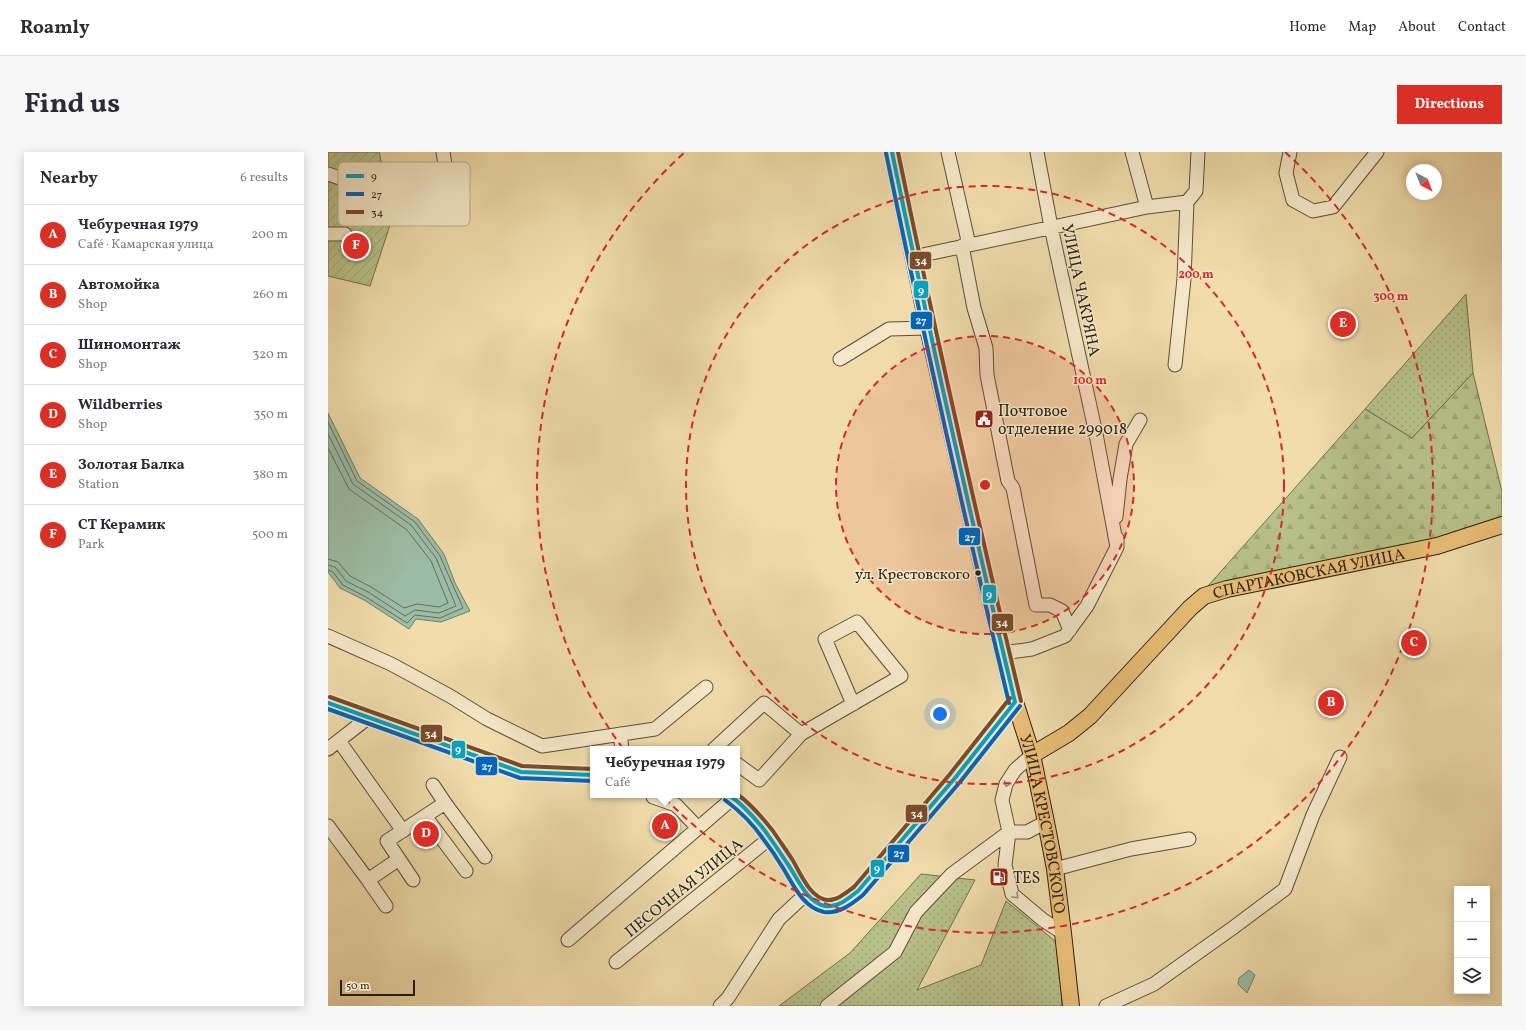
<!DOCTYPE html>
<meta charset="utf-8">
<style>
:root{--surface:#fff;--page:#f7f7f7;--text:#2b2b33;--muted:#7c7c81;--line:#e1e1e2;--accent:#d93025}
body{margin:0;font-family:Vollkorn,serif;background:var(--page);color:var(--text)}
.controls{position:absolute;right:12px;bottom:12px;display:grid;overflow:hidden;border-radius:0px;box-shadow:0 2px 10px #0003}
.controls button{width:36px;height:36px;display:grid;place-items:center;padding:0;border:0;border-bottom:1px solid var(--line);background:var(--surface);color:var(--text);font:20px sans-serif}
.compass{position:absolute;left:1078px;top:12px;width:36px;height:36px;border-radius:50%;background:var(--surface);box-shadow:0 2px 10px #0003;rotate:138deg}
.scale{position:absolute;left:12px;bottom:10px;width:75px;box-sizing:border-box;padding-left:4px;border:2px solid #2a1f16;border-top:0;font-size:11px;line-height:14px;white-space:nowrap;color:#2a1f16;-webkit-text-stroke:3px #f6e9c9;paint-order:stroke}
.you{position:absolute;left:612px;top:562px;width:14px;height:14px;margin:-10px;border:3px solid #fff;border-radius:50%;background:#1a73e8;box-shadow:0 0 0 6px #1a73e833}
.badge{display:grid;place-items:center;width:26px;height:26px;border-radius:50%;background:var(--accent);color:#fff;font-size:13px;font-weight:700}
.pin{position:absolute;translate:-50% -50%;border:2px solid #fff;box-shadow:0 1px 4px #0006}
.popup{position:absolute;left:262px;top:594px;width:150px;height:52px;box-sizing:border-box;display:grid;place-content:center;border-radius:0px;background:var(--surface);filter:drop-shadow(0 1px 3px #0005);font-size:13px;white-space:nowrap;color:var(--muted)}
.popup b{font-size:15px;color:var(--text)}
.popup::after{content:'';position:absolute;left:50%;top:100%;margin-left:-8px;border:8px solid transparent;border-top-color:var(--surface)}
.list{margin:0;padding:0;list-style:none}
h2{display:flex;justify-content:space-between;align-items:center;height:52px;margin:0;padding:0 16px;font-size:17px}
h2 small{font-size:13px;font-weight:400;color:var(--muted)}
.list li{display:grid;grid-template-columns:26px 1fr auto;gap:12px;align-items:center;box-sizing:border-box;height:60px;padding:0 16px;border-top:1px solid var(--line)}
.list b{display:block;font-size:15px;white-space:nowrap}
.list p{margin:0;font-size:13px;white-space:nowrap;color:var(--muted)}
.list em{font-size:13px;font-style:normal;color:var(--muted)}
.icon{flex:none;width:22px;height:22px;fill:none;stroke:currentColor;stroke-width:2;stroke-linecap:round;stroke-linejoin:round}
.map{position:relative;flex:none;width:1174px;height:854px;overflow:hidden;border-radius:0px}
header{display:flex;align-items:center;gap:24px;box-sizing:border-box;height:56px;padding:0 20px;background:var(--surface);border-bottom:1px solid var(--line)}
header strong{font-size:19px}
nav{display:flex;gap:22px;margin-inline-start:auto;font-size:14px}
.intro{display:flex;align-items:center;justify-content:space-between;box-sizing:border-box;height:96px;padding:0 24px}
h1{margin:0;font-size:28px}
.button{padding:10px 18px;border-radius:0px;background:var(--accent);color:#fff;font-size:14px;font-weight:700}
main{display:flex;gap:24px;padding:0 24px}
aside{flex:1;background:var(--surface);border-radius:0px;box-shadow:0 2px 10px #0003}
.map>svg:first-child{display:block}
</style>
<header>
<strong>Roamly</strong>
<nav><a>Home</a><a>Map</a><a>About</a><a>Contact</a></nav>
</header>
<div class="intro"><h1>Find us</h1><a class="button">Directions</a></div>
<main>
<aside>
<h2>Nearby<small>6 results</small></h2>
<ul class="list">
<li><span class="badge">A</span><div><b>Чебуречная 1979</b><p>Café · Камарская улица</p></div><em>200 m</em></li>
<li><span class="badge">B</span><div><b>Автомойка</b><p>Shop</p></div><em>260 m</em></li>
<li><span class="badge">C</span><div><b>Шиномонтаж</b><p>Shop</p></div><em>320 m</em></li>
<li><span class="badge">D</span><div><b>Wildberries</b><p>Shop</p></div><em>350 m</em></li>
<li><span class="badge">E</span><div><b>Золотая Балка</b><p>Station</p></div><em>380 m</em></li>
<li><span class="badge">F</span><div><b>СТ Керамик</b><p>Park</p></div><em>500 m</em></li>
</ul>
</aside>
<div class="map">
<svg width="1174" height="854" viewBox="0 0 1174 854">
<defs>
<pattern id="grass-dots" width="8" height="8" patternUnits="userSpaceOnUse"><rect width="8" height="8" fill="#b8c18a"/><path d="M2 2h.1M6 6h.1" fill="none" stroke="#9ea576" stroke-width="1.8" stroke-linecap="round"/></pattern>
<pattern id="forest-firs" width="22" height="20" patternUnits="userSpaceOnUse"><rect width="22" height="20" fill="#b8c18a"/><path d="M5 1l3.5 6h-7zM16 11l3.5 6h-7z" fill="#9ea576"/></pattern>
<pattern id="garden-furrows" width="10" height="10" patternUnits="userSpaceOnUse"><rect width="10" height="10" fill="#b8c18a"/><path d="M-1 1l2-2M0 10L10 0M9 11l2-2" fill="none" stroke="#9ea576"/></pattern>
</defs>
<rect width="100%" height="100%" fill="#f1ddac"/>
<filter id="stains"><feTurbulence type="fractalNoise" baseFrequency=".005" numOctaves="4"/><feColorMatrix values="0 0 0 0 .2 0 0 0 0 .09 0 0 0 0 .02 0 0 0 .5 -.17"/></filter>
<radialGradient id="worn" r=".72"><stop offset=".6" stop-color="#630" stop-opacity="0"/><stop offset="1" stop-color="#630" stop-opacity=".3"/></radialGradient>
<!-- grass -->
<path fill="url(#grass-dots)" stroke="#717050" d="M1138 142 1145 221 1084 286 1037 257Z
M593 722 647 728 589 838 653 813 678 749 732 793 734 854H451L522 801Z"/>
<!-- forest -->
<path fill="url(#forest-firs)" stroke="#717050" d="M1145 221 1174 340V369L1088 393 880 434 1037 257 1084 286Z"/>
<!-- garden -->
<path fill="url(#garden-furrows)" stroke="#717050" d="M0 0H51L65 64 42 134 0 124Z"/>
<!-- water -->
<path fill="#9cbda5" stroke="#6e7e6c" d="M0 261 32 326 90 367 116 402 127 431 142 459 113 470 88 467 81 477 36 448 12 436 0 420Z
M921 818 927 823 919 841 910 832 911 826Z"/>
<g fill="none" stroke-linecap="round" stroke-linejoin="round">
<!-- shore -->
<path stroke="#636e5e" stroke-width="1" d="M0 270 29 329 87 370 112 404 135 456 112 466 87 463 79 471 38 445 15 433 5 420 0 418
M0 282 25 332 83 373 108 406 128 454 111 461 87 458 77 464 40 440 18 429 7 415 0 413
M0 296 21 337 79 378 103 409 120 451 111 455 89 452 76 456 43 435 22 424 10 410 0 407"/>
<!-- minor casing -->
<g stroke="#5c4e3c" stroke-width="15">
<path id="minor" d="M115 0 119 25
M620 0 641 93
M709 0 723 75 768 282 789 395
M804 0 819 55
M962 0 958 21 965 48 985 59 1005 55 1049 0
M0 22 35 34
M859 50 868 39 870 0
M0 82H17
M634 94 646 156 658 196 659 223 680 329 685 336 708 453H722L734 459 742 478
M585 105 819 55 859 50 856 127 847 213
M512 207 561 177 600 176
M788 365 792 327 798 292 812 268
M0 484 63 512 122 544 159 567 214 594 327 577 378 535
M675 501 704 497 737 484 759 454 789 395V386
M0 551 41 565 193 620 265 623
M292 582 294 597
M11 589 75 679
M0 597 41 565
M386 597 436 551 473 582 573 524 529 470 497 487 525 552
M704 603 687 618 678 632 674 648 681 680H699L718 670
M409 612 431 628 473 582
M105 633 117 651
M401 643C426 660 443 687 460 712 468 726 477 744 492 752 506 759 520 747 530 739L627 626 687 550
M325 645 348 653 370 676
M97 664 138 719
M0 674 40 728
M681 680 677 713 684 742 715 768 735 781
M727 717 803 697 861 687
M85 728 59 689 117 651 157 705
M58 754 40 728 71 707
M240 788 405 646
M288 810 442 686
M392 854 400 846 451 767 479 741
M499 854 567 800 588 760 624 722 681 680
M778 854 826 832 906 775 957 737 985 663 1012 605"/>
</g>
<!-- major casing -->
<g stroke="#2a1f16" stroke-width="18">
<g id="major">
<path id="s1" d="M564 0 600 176 656 422 687 550 704 603 718 670 727 717 735 781 743 854"/>
<path id="s2" d="M704 603 741 581 762 564 862 456 876 444 899 437 1109 394 1174 373"/>
</g>
</g>
<!-- minor -->
<use href="#minor" stroke="#f6e9c9" stroke-width="13"/>
<!-- major -->
<use href="#major" stroke="#e8be76" stroke-width="16"/>
<!-- bus-1 casing -->
<g stroke="#f6e9c9" stroke-width="7">
<path id="bus-1" d="M564 0C602 184 643 367 687 550
M0 551 193 620 265 623
M401 643C414 652 424 663 434 675 443 687 451 699 459 711 469 725 478 750 497 754 510 756 521 746 530 739L627 626 687 550"/>
</g>
<!-- bus-2 casing -->
<g stroke="#f6e9c9" stroke-width="7">
<path id="bus-2" d="M558 1C596 185 637 369 681 551
M0 557 192 626 265 629
M397 648C412 659 425 672 436 688 443 697 449 706 455 716 465 732 475 756 496 760 511 762 524 752 535 743L632 630 692 554"/>
</g>
<!-- bus-3 casing -->
<g stroke="#f6e9c9" stroke-width="7">
<path id="bus-3" d="M570 0C608 184 649 366 693 549
M2 545 194 614 265 617
M409 642C423 652 434 665 445 679 451 688 458 698 464 707 472 720 481 745 499 748 509 749 519 740 526 735L622 622 682 546"/>
</g>
<!-- bus-1 -->
<use href="#bus-1" stroke="#02a2c5" stroke-width="4"/>
<!-- bus-2 -->
<use href="#bus-2" stroke="#0065bd" stroke-width="4"/>
<!-- bus-3 -->
<use href="#bus-3" stroke="#7a4b2a" stroke-width="4"/>
</g>
<!-- one-way arrows -->
<defs><path id="oneway-chevron" d="M-2-3.5L2.5 0L-2 3.5" fill="none" stroke-width="1.6" stroke-linecap="round" stroke-linejoin="round"/></defs>
<g stroke="#9a8e78">
<use href="#oneway-chevron" transform="translate(679 632) rotate(110)"/>
<use href="#oneway-chevron" transform="translate(688 744) rotate(47)"/>
</g>
<!-- distance rings -->
<circle cx="657" cy="333" r="149" fill="#d62828" fill-opacity=".12"/>
<g fill="none" stroke="#d62828" stroke-width="2" stroke-dasharray="7 5">
<circle cx="657" cy="333" r="149"/>
<circle cx="657" cy="333" r="299"/>
<path d="M957 0A448 448 0 1 1 357 0"/>
</g>
<!-- icons -->
<defs>
<g id="civic-square" transform="scale(1)"><rect x="-9" y="-9" width="18" height="18" rx="4" fill="#8f2418" stroke="#f6e9c9"/><path d="M-.6-6.5H3V-4.5H.6V-3L4-1V1h2V6H-6V1h2V-1L-.6-3ZM-1.2 2.5V6h2.4V2.5Z" fill="#fff"/></g>
<g id="fuel-square" transform="scale(1)"><rect x="-9" y="-9" width="18" height="18" rx="4" fill="#8f2418" stroke="#f6e9c9"/><path d="M-5.5-6h7V0h2V4h1.3V-2.5L3-4.5l.8-.8L6-3V5H2.5V1h-1V6h-7ZM-4.2-4.7v3.2H.2V-4.7Z" fill="#fff"/></g>
</defs>
<g fill-rule="evenodd">
<use href="#civic-square" x="656" y="267"/>
<use href="#fuel-square" x="671" y="725"/>
</g>
<!-- markers -->
<circle fill="#2a1f16" stroke="#f6e9c9" stroke-width="1.5" cx="650" cy="421" r="3.5"/>
<g text-anchor="middle" stroke-width="3" stroke-linejoin="round" paint-order="stroke">
<!-- bus labels -->
<g font-size="15" fill="#2a1f16" stroke="#f6e9c9" text-anchor="end">
<text x="642" y="427">ул. Крестовского</text>
</g>
<!-- street labels -->
<g font-size="16" fill="#2a1f16" stroke="#f6e9c9">
<text transform="translate(754 138) rotate(78)" y="6">УЛИЦА ЧАКРЯНА</text>
<text dy="6" stroke="none"><textPath href="#s2" startOffset="343">СПАРТАКОВСКАЯ УЛИЦА</textPath></text>
<text dy="6" stroke="none"><textPath href="#s1" startOffset="689">УЛИЦА КРЕСТОВСКОГО</textPath></text>
<text transform="translate(355 735) rotate(-39)" y="6">ПЕСОЧНАЯ УЛИЦА</text>
</g>
<!-- poi labels -->
<g font-size="16" fill="#2a1f16" stroke="#f6e9c9" text-anchor="start">
<text x="670" y="264">Почтовое<tspan x="670" dy="18">отделение 299018</tspan></text>
<text x="685" y="731">TES</text>
</g>
</g>
<!-- legend -->
<rect x="10" y="10" width="132" height="64" rx="6" fill="#f6e9c9" stroke="#b9ac93" stroke-width="1"/>
<rect x="18" y="22" width="18" height="4" fill="#02a2c5"/>
<rect x="18" y="40" width="18" height="4" fill="#0065bd"/>
<rect x="18" y="58" width="18" height="4" fill="#7a4b2a"/>
<g font-size="11" fill="#2a1f16">
<text x="43" y="28">9</text>
<text x="43" y="46">27</text>
<text x="43" y="64">34</text>
</g>
<circle cx="657" cy="333" r="6" fill="#d62828" stroke="#f6e9c9" stroke-width="2"/>
<g font-size="12" text-anchor="middle" font-weight="bold" fill="#d62828" stroke="#f6e9c9" stroke-width="3" stroke-linejoin="round" paint-order="stroke">
<text x="868" y="126">200 m</text>
<text x="1063" y="148">300 m</text>
<text x="762" y="232">100 m</text>
</g>
<g stroke="#f6e9c9" stroke-width="1.5">
<rect x="581" y="99" width="23" height="19" rx="4" fill="#7a4b2a"/>
<rect x="585" y="128" width="16" height="19" rx="4" fill="#02a2c5"/>
<rect x="582" y="159" width="23" height="19" rx="4" fill="#0065bd"/>
<rect x="630" y="375" width="23" height="19" rx="4" fill="#0065bd"/>
<rect x="654" y="432" width="15" height="20" rx="4" fill="#02a2c5"/>
<rect x="663" y="461" width="23" height="19" rx="4" fill="#7a4b2a"/>
<rect x="92" y="572" width="23" height="19" rx="4" fill="#7a4b2a"/>
<rect x="123" y="588" width="15" height="19" rx="4" fill="#02a2c5"/>
<rect x="147" y="604" width="23" height="20" rx="4" fill="#0065bd"/>
<rect x="577" y="652" width="23" height="19" rx="4" fill="#7a4b2a"/>
<rect x="559" y="692" width="23" height="19" rx="4" fill="#0065bd"/>
<rect x="542" y="707" width="15" height="19" rx="4" fill="#02a2c5"/>
</g>
<g font-size="11" text-anchor="middle" font-weight="bold" fill="#fff">
<text x="593" y="112">34</text>
<text x="593" y="142">9</text>
<text x="593" y="172">27</text>
<text x="642" y="389">27</text>
<text x="661" y="446">9</text>
<text x="674" y="474">34</text>
<text x="103" y="585">34</text>
<text x="130" y="601">9</text>
<text x="159" y="618">27</text>
<text x="589" y="665">34</text>
<text x="571" y="705">27</text>
<text x="549" y="720">9</text>
</g>
<rect width="100%" height="100%" filter="url(#stains)"/>
<rect width="100%" height="100%" fill="url(#worn)"/>
</svg>
<div class="controls">
<button>+</button>
<button>−</button>
<button><svg class="icon" aria-label="layers" viewBox="0 0 24 24"><path d="M12 4l9 5-9 5-9-5zM3 14l9 5 9-5"/></svg></button>
</div>
<svg class="compass" viewBox="-18 -18 36 36"><path d="M0-13l5 13h-10z" fill="#e53935"/><path d="M0 13l5-13h-10z" fill="#7c7c81"/></svg>
<div class="scale">50 m</div>
<div class="you"></div>
<div class="pin badge" style="left:337px;top:674px">A</div>
<div class="popup"><b>Чебуречная 1979</b>Café</div>
<div class="pin badge" style="left:1003px;top:551px">B</div>
<div class="pin badge" style="left:1086px;top:491px">C</div>
<div class="pin badge" style="left:98px;top:682px">D</div>
<div class="pin badge" style="left:1015px;top:172px">E</div>
<div class="pin badge" style="left:28px;top:94px">F</div>
</div>
</main>
